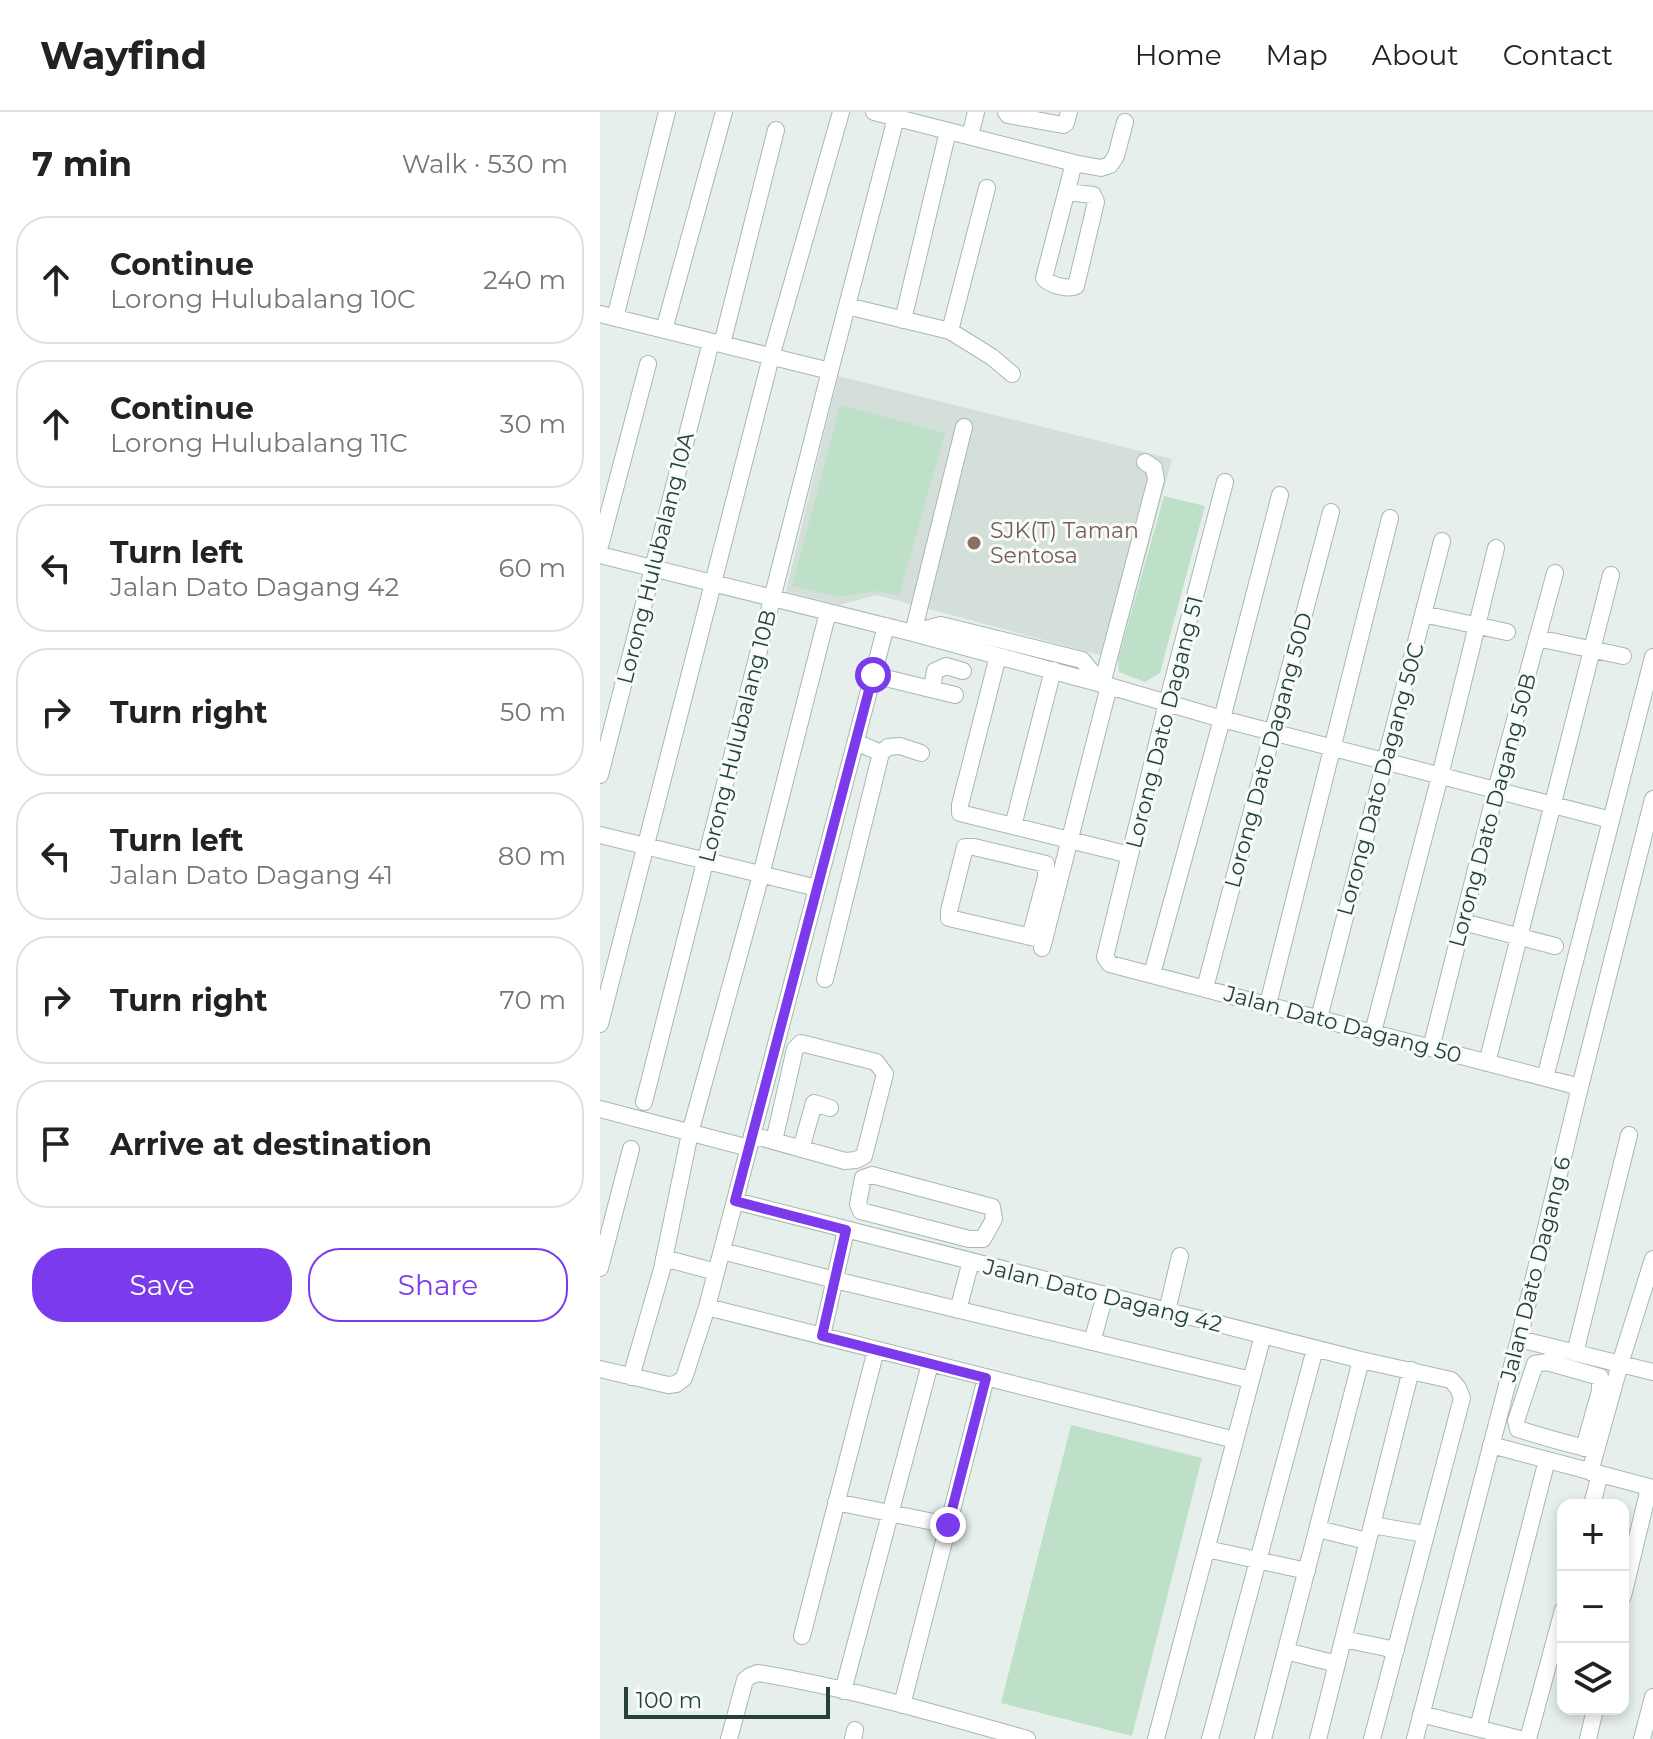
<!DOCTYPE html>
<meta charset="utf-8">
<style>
:root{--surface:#fff;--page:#f2f2f2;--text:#222;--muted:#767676;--line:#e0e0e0;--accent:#7c3aed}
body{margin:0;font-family:Montserrat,sans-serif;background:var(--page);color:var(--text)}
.controls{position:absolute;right:24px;bottom:24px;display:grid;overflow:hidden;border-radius:16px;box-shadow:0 4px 12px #0003}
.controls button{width:72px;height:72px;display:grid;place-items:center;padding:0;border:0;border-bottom:2px solid var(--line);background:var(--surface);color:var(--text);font:40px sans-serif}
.scale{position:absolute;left:24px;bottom:20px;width:206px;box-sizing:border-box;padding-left:8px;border:4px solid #24423a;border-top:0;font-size:22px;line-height:28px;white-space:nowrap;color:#24423a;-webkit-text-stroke:6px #f7fbf9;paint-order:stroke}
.stop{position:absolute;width:24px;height:24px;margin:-18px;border:6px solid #7c3aed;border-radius:50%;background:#fff}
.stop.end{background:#7c3aed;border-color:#fff;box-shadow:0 2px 8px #0008}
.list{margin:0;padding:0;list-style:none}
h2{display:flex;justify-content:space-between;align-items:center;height:104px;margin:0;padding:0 32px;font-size:34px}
h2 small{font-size:26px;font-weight:400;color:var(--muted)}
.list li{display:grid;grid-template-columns:52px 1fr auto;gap:24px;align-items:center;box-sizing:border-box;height:128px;margin:0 16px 16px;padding:0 16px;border:2px solid var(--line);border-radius:32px}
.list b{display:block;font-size:30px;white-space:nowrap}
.list p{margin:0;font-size:26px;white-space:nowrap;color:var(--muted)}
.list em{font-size:26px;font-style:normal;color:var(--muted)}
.actions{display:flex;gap:16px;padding:24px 32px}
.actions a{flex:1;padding:18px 0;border:2px solid var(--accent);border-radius:32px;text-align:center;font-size:28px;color:var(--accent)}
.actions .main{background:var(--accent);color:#fff}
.icon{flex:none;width:44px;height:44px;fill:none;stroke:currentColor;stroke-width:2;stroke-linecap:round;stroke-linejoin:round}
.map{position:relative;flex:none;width:1053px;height:1627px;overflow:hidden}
header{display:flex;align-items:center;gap:48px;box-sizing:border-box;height:112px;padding:0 40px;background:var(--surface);border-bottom:2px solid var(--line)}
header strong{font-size:38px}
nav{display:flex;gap:44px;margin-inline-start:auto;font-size:28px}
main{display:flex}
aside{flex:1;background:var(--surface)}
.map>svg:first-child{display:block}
</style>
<header>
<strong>Wayfind</strong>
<nav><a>Home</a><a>Map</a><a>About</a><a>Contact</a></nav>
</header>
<main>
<aside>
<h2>7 min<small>Walk · 530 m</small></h2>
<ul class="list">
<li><svg class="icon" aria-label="ahead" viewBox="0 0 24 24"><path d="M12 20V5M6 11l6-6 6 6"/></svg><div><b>Continue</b><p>Lorong Hulubalang 10C</p></div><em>240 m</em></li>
<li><svg class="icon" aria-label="ahead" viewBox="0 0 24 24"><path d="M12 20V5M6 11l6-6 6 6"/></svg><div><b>Continue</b><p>Lorong Hulubalang 11C</p></div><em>30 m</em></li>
<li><svg class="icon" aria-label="left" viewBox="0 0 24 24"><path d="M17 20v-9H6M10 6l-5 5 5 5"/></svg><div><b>Turn left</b><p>Jalan Dato Dagang 42</p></div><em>60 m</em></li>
<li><svg class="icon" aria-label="right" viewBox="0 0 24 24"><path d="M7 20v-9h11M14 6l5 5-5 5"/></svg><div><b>Turn right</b></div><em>50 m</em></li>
<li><svg class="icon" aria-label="left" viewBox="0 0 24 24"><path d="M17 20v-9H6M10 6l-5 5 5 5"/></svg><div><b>Turn left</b><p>Jalan Dato Dagang 41</p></div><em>80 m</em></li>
<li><svg class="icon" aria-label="right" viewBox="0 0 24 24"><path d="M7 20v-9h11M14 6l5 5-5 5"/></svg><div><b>Turn right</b></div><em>70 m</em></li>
<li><svg class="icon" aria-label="arrive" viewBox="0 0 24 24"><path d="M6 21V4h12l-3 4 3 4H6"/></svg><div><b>Arrive at destination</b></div></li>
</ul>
<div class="actions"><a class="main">Save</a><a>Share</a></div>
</aside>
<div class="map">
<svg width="1053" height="1627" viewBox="0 0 1053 1627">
<rect width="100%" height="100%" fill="#e6efeb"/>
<!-- built -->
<path fill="#d4dfda" d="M238 264 572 347 518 548 277 483 240 493 186 479Z"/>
<!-- green -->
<path fill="#bfe0c8" d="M240 293 345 321 299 484 278 479 238 485 192 474Z
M564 384 605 394 560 561 545 570 519 560 518 548Z
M471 1313 602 1346 532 1624 401 1591Z"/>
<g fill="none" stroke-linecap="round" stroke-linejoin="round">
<!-- minor casing -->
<g stroke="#a8b8b2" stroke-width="18">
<path id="minor" d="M274 0 474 51 501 56 510 53 516 44 525 10
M406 0 408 3 463 13 466 11 469 0
M370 24 376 0
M467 80 493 83 496 90 476 174C467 178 450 173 444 166L474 51
M247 194 350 219 387 76
M0 202 230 259
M15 206 67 0
M303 208 348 19
M64 218 124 0
M350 219 392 245 412 262
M122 232 176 18
M625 370 567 591 505 845 510 852 980 975
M0 434 48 252
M0 443 313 521 509 574 622 607 1011 708
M823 502 907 520
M315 520 341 513 482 548 502 572
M313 521 364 315
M937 526 1023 544
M398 544 360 693V701L530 743
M273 563 355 583
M502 572 556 368 554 356 545 350
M332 577 335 559 346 554 363 559
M281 641 288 635 300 634 321 641
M0 663 111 230
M413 714 453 558
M0 723 217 776
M863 810 955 834
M430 825 446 765V752L374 735H365L349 799V806L444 828
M442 836 509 574
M552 862 622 607 680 383
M225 867 281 641 256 630
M605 876 731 400
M668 892 790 406
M719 906 842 429
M0 912 171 245 241 0
M773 920 840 664 896 436
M831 936 896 678 955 461
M887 951 1011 463
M945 966 1053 545
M44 990 230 259 296 6
M0 997 149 1036
M152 1023 245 1049 256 1048 264 1044 285 962 276 950 201 931 195 937 174 1029
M201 1037 214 991 230 996
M272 1063 392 1095 394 1107 383 1127H369L261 1099 258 1092 263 1066Z
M135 1089 761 1248 851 1268 858 1276 862 1286 772 1627
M122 1139 235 1168 651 1268
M64 1146 116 1160
M0 1156 31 1037
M107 1195 635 1328
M358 1198 371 1149
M567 1199 580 1144
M222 1224 246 1118
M919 1227 1053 1260
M492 1230 505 1183
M975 1241 1029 1023
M0 1257 68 1273 76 1272 84 1266 107 1195 286 514
M31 1265 62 1157 90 1021 161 763 228 500
M891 1333 1053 1376
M984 1336 1000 1279V1265L947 1250 935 1252 916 1309 918 1317C944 1325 969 1333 996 1338
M990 1360 1020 1252 1053 1147
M236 1390 348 1413
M992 1393 1000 1362
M772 1413 825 1422
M718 1417 767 1429
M607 1437 707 1459
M1023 1484 1049 1376
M202 1524 276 1238
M743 1527 796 1538
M686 1539 737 1552
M243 1579 330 1252
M302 1593 386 1266
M821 1602 920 1627
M878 1616 947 1348
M129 1627 145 1568 150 1564 158 1561C249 1576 338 1602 427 1627
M253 1627 255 1618
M556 1627 663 1223
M610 1627 715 1237
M663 1627 761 1248
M718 1627 811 1258
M815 1627 919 1227 980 975 1053 687
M928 1627 963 1498
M988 1627 995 1597
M1042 1627 1053 1585"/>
</g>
<!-- minor -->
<use href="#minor" stroke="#fff" stroke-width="16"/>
</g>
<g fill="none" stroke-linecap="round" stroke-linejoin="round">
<!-- route -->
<path stroke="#7c3aed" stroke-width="10" d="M273 563 135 1089 246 1118 222 1224 386 1266 348 1413"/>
</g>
<!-- markers -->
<circle fill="#8d6e63" stroke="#f7fbf9" stroke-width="3" cx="374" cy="431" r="8"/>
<g text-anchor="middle" stroke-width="6" stroke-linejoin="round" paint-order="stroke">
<!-- education labels -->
<g font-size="22" fill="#785e54" stroke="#f7fbf9" text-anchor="start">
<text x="390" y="426">SJK(T) Taman<tspan x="390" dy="25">Sentosa</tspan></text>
</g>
<!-- street labels -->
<g font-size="22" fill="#24423a" stroke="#f7fbf9">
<text transform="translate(55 446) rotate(-76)" y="8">Lorong Hulubalang 10A</text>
<text transform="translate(564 610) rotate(-76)" y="8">Lorong Dato Dagang 51</text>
<text transform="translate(137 624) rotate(-76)" y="8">Lorong Hulubalang 10B</text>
<text transform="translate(668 638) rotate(-75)" y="8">Lorong Dato Dagang 50D</text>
<text transform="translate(780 667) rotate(-75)" y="8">Lorong Dato Dagang 50C</text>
<text transform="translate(892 698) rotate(-75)" y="8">Lorong Dato Dagang 50B</text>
<text transform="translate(743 912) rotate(15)" y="8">Jalan Dato Dagang 50</text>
<text transform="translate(935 1157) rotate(-76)" y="8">Jalan Dato Dagang 6</text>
<text transform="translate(503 1183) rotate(14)" y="8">Jalan Dato Dagang 42</text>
</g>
</g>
</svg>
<div class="controls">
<button>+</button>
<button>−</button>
<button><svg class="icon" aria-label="layers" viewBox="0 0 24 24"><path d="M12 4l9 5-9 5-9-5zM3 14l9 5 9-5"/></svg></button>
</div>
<div class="scale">100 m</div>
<div class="stop" style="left:273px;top:563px"></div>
<div class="stop end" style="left:348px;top:1413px"></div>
</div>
</main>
